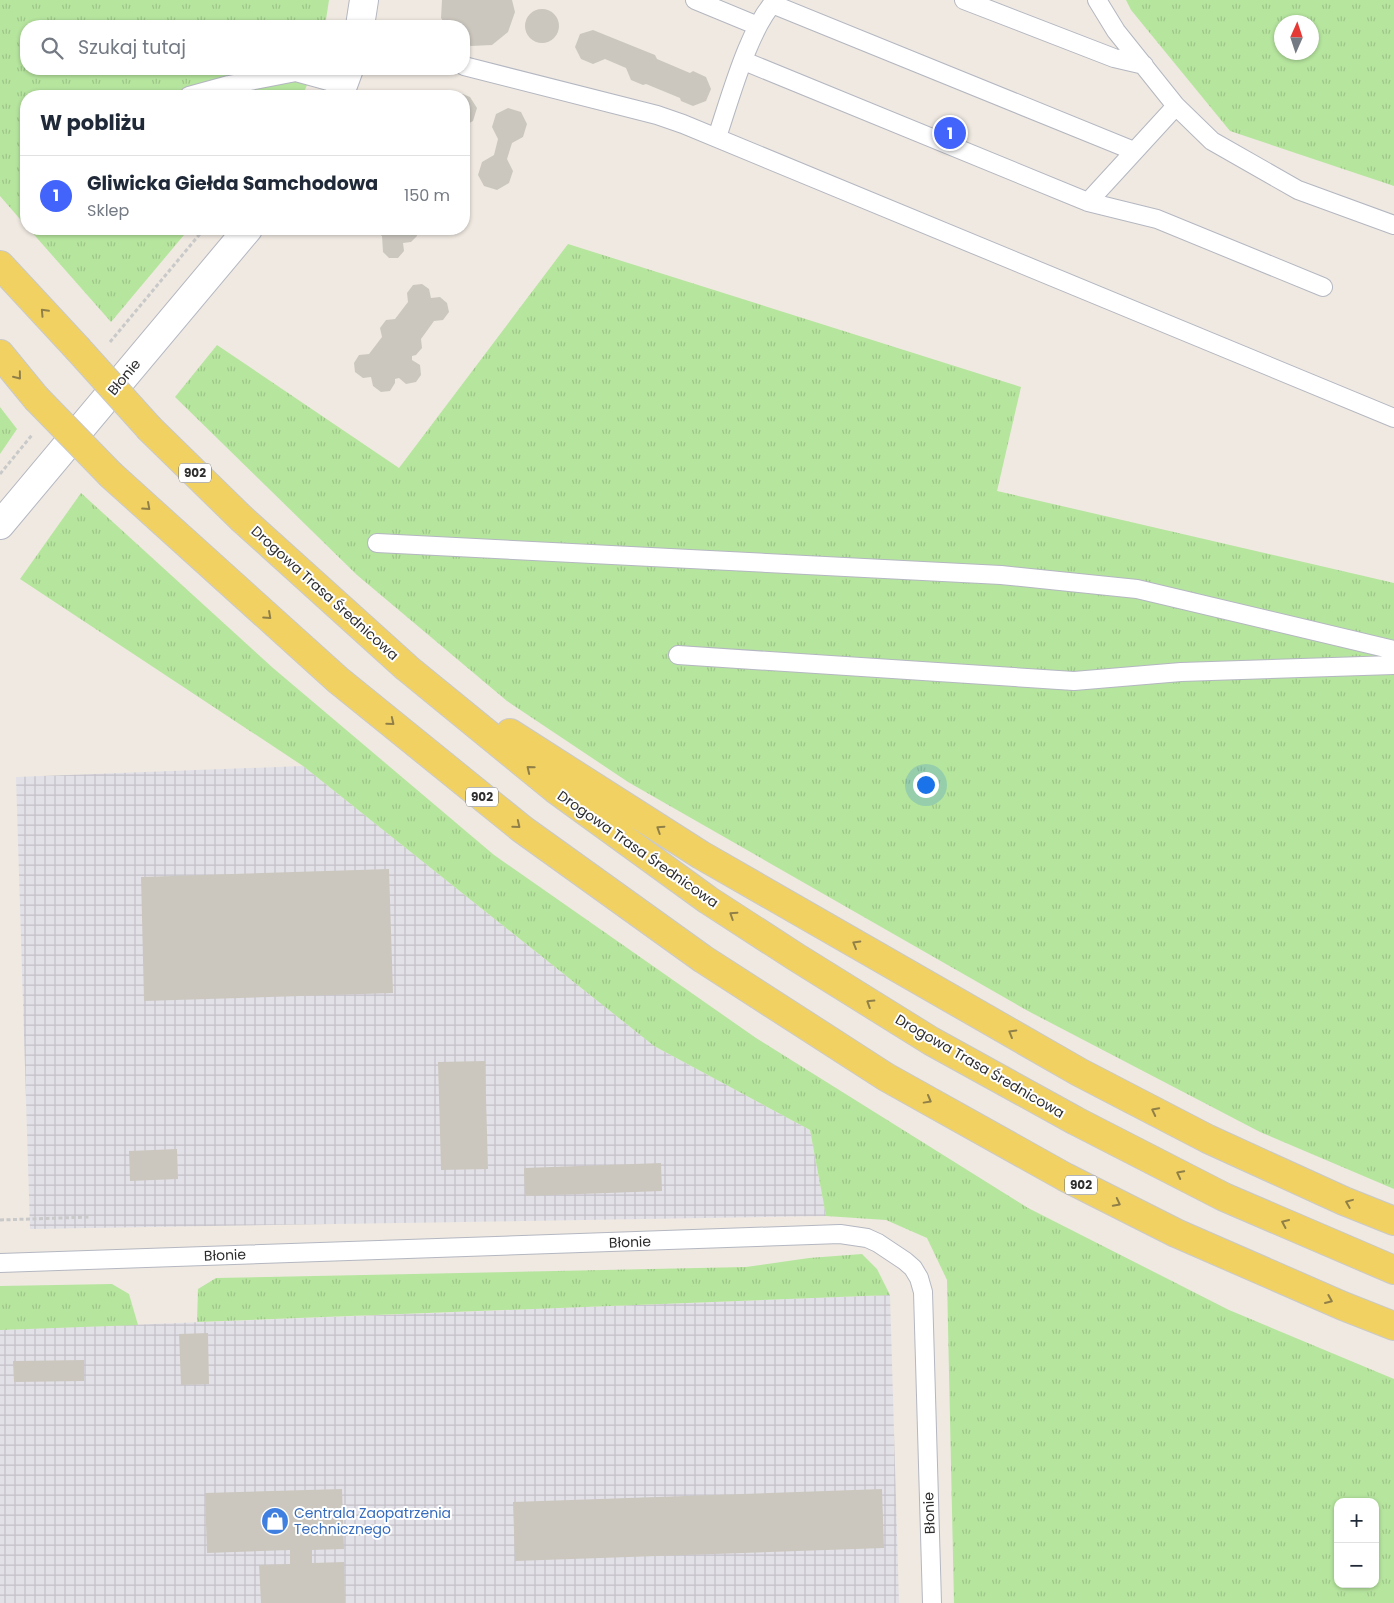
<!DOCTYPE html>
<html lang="pl">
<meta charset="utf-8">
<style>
:root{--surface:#fff;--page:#f6f6f7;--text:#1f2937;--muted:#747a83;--line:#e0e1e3;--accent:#4264fb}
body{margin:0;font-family:Poppins,sans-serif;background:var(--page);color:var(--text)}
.controls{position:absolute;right:15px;bottom:15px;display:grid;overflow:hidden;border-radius:10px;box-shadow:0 1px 4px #0004}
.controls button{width:45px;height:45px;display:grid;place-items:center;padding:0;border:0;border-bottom:1px solid var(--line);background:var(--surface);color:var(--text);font:25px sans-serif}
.compass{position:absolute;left:1274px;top:15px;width:45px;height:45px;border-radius:50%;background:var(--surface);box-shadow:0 1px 4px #0004;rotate:3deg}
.you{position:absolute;left:925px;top:784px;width:18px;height:18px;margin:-12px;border:4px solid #fff;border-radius:50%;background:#1a73e8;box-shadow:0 0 0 8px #1a73e833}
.badge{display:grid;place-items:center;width:32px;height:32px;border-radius:50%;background:var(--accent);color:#fff;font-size:16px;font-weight:700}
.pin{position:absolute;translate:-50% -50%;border:2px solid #fff;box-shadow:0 1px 5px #0006}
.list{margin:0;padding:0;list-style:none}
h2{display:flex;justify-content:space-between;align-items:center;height:65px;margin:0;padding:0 20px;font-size:21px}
h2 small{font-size:16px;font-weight:400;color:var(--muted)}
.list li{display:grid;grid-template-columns:32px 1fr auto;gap:15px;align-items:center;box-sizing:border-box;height:80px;padding:0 20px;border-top:1px solid var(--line)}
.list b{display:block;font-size:19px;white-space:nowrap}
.list p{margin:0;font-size:16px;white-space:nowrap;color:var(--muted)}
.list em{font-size:16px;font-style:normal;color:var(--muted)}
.icon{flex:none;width:28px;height:28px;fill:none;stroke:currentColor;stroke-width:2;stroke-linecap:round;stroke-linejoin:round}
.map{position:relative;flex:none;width:1394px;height:1603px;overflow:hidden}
.search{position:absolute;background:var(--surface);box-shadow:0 1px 4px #0004;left:20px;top:20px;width:450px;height:55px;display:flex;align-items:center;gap:12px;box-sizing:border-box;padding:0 18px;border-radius:20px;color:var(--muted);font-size:19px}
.panel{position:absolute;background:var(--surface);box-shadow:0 1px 4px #0004;left:20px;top:90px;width:450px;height:145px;border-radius:20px}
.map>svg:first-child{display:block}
</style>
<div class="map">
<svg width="1394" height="1603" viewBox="0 0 1394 1603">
<defs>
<pattern id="industrial-grid" width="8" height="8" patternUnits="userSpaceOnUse" patternTransform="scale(1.25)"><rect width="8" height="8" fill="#e3e1e8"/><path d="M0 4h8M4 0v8" fill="none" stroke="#c3c1c7"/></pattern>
<pattern id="grass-tufts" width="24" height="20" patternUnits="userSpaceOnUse" patternTransform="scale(1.25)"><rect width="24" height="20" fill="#b6e59e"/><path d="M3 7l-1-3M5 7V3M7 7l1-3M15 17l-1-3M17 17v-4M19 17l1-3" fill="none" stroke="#9dc588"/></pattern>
</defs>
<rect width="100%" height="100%" fill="#efe9e1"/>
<!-- industrial -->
<path fill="url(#industrial-grid)" d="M303 766 654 1046 810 1130 826 1216 30 1229 16 777Z
M890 1295 899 1603H0V1330Z"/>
<!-- grass -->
<path fill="url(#grass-tufts)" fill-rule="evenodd" d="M0 0H329L325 26H26V69H314L304 92 300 96H26V226L0 196Z
M1126 0H1394V186L1230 131 1131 10ZM1282 22H1312V52H1282Z
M29 229H189L111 322Z
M568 244 1021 387 997 491 1394 583V1189L1260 1132 1028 1011 628 782 507 701 357 575 175 397 217 345 399 468Z
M0 407 17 429 0 454Z
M81 493 273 668 494 855 756 1038 1028 1208 1229 1310 1394 1379V1603H954L947 1280 927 1238 886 1220 826 1216 810 1130 654 1046 303 766 20 579ZM1338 1502H1375V1584H1338Z
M862 1254 877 1269 890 1295 197 1322 198 1289 216 1278 746 1267 809 1258Z
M112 1284 129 1294 138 1325 0 1330V1286Z"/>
<!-- building -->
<path fill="#cbc7bf" d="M442 0H512L515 12 508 32 492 45 471 46 464 43V26H446L441 18Z
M525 26a17 17 0 1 1 34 0a17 17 0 1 1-34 0Z
M593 30 655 55 657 59 690 73 693 71 706 77 711 89 706 101 693 106 681 101 680 98 646 84 643 85 631 80 626 68 605 59 593 64 581 59 575 47 580 34Z
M458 92 470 97 477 108 473 121 464 126V96H450Z
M508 108 521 112 527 124 523 137 512 143 507 159 513 171 509 183 497 190 484 186 478 175 482 162 494 155 498 139 492 127 496 114Z
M374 229H416L417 236 411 242 403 243 404 251 398 258H389L383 252 382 236Z
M422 284 429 289 431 298 440 297 447 303 449 312 443 320 434 321 421 339 422 348 416 355 412 356V360L420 365 421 375 416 382 406 384 399 378 395 379V383L390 391 381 392 373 386 371 377 363 378 355 372 354 363 359 355 369 354 382 337 380 328 386 320 395 319 408 302 407 293 413 285Z
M389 869 393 993 144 1001 141 877Z
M485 1061 488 1169 441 1170 438 1062Z
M177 1149 178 1179 130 1181 129 1151Z
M661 1163 662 1191 525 1196 524 1168Z
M208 1333 209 1384 181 1385 179 1334Z
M84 1360V1381L14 1382 13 1361Z
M342 1489 344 1549 312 1550V1563L344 1562 345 1603H261L259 1565 290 1564V1550L207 1553 205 1493Z
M882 1489 884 1548 515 1561 513 1502Z"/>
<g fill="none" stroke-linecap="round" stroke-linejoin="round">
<!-- service casing -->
<g stroke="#b4b7c1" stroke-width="20">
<path id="service" d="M695 0 758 26
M964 0 1114 58 1144 65
M1097 0 1116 31 1176 106 1212 141 1298 190 1394 225
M772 4 1134 151
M744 61 1088 202 1157 219 1323 287
M464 66 657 115 683 124 1394 418
M189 96 229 85 296 72 343 85
M717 137C730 99 749 27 776 0
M1088 202 1176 106
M377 543 1001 575 1137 589 1394 650
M678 655 1074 681 1181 672 1394 665
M0 1263 840 1234 867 1238 878 1243 905 1261 913 1268 919 1278 923 1292 932 1603"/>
</g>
<!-- tertiary casing -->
<g stroke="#b4b7c1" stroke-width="30">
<path id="tertiary" d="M360 26 364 0
M339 96 349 69
M0 525 248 229"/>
</g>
<!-- primary casing -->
<g stroke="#c9c9c9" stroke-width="30">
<path id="primary" d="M0 265 77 348
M0 354 36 398
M150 429 241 518 407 668 555 789 708 900 796 957 931 1041 1076 1121 1224 1197 1394 1270
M111 475 338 680 522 829 703 959 886 1077 1065 1177 1176 1233 1343 1306 1394 1326
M510 733 701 855 1079 1072 1208 1139 1344 1201 1394 1221"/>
</g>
<!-- path -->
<path stroke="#c9c9c9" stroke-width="3" stroke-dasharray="4 2.5" stroke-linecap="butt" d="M110 342 204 229
M0 474 32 435
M0 1220 90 1217"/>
<!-- service -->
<use href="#service" stroke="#fff" stroke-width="18"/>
<!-- tertiary -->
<use href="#tertiary" stroke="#fff" stroke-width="28"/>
<!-- primary -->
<use href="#primary" stroke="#f2d163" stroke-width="28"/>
<!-- primary-bridge casing -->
<g stroke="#c9c9c9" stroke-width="30" stroke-linecap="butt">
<path id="primary-bridge" d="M77 348 150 429
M36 398 111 475"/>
</g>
<!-- primary-bridge -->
<use href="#primary-bridge" stroke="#f2d163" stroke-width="28"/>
</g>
<!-- one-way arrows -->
<defs><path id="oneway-chevron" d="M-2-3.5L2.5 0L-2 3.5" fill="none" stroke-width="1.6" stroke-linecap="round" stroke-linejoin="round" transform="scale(1.25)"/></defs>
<g stroke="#908048">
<use href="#oneway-chevron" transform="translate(44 312) rotate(-133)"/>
<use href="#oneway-chevron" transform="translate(18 376) rotate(51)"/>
<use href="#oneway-chevron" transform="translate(147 507) rotate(42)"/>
<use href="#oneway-chevron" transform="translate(268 616) rotate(42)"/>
<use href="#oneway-chevron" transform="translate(391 722) rotate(39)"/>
<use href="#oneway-chevron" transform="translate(530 769) rotate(-141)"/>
<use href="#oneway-chevron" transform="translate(517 825) rotate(39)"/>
<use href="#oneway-chevron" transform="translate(660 829) rotate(-147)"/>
<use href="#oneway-chevron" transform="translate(733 915) rotate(-147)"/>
<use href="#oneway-chevron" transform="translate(856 944) rotate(-150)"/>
<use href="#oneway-chevron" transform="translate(870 1003) rotate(-148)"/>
<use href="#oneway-chevron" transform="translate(1012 1033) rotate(-150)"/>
<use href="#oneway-chevron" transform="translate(928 1100) rotate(29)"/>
<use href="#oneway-chevron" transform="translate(1155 1111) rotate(-153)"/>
<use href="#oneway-chevron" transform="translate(1180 1174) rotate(-153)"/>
<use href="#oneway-chevron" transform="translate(1117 1203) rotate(27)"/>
<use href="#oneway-chevron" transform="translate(1349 1203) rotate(-158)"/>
<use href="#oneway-chevron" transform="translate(1285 1223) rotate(-156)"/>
<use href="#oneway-chevron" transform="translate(1329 1300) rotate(23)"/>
</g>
<!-- icons -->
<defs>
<g id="shop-disc" transform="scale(1.4375)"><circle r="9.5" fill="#3f7fe0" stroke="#fff"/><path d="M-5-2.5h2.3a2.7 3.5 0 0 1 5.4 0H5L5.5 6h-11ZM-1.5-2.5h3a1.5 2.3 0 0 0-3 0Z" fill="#fff"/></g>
</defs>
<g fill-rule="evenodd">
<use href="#shop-disc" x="275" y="1521"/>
</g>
<g text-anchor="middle" stroke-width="4" stroke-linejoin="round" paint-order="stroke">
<!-- shield labels -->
<g fill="#fff" stroke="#6d6d6d" stroke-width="1">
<rect x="179" y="463.5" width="32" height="19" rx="4"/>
<rect x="466" y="787.5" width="32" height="19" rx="4"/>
<rect x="1065" y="1175.5" width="32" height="19" rx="4"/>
</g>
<g font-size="12" font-weight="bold" fill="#2e2e2e">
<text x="195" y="477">902</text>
<text x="482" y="801">902</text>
<text x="1081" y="1189">902</text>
</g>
<!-- street labels -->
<g font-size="14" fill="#2e2e2e" stroke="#fff">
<text transform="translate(124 377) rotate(-50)" y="5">Błonie</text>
<text transform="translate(325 593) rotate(42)" y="5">Drogowa Trasa Średnicowa</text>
<text transform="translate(638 849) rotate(35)" y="5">Drogowa Trasa Średnicowa</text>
<text transform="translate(980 1066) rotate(30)" y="5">Drogowa Trasa Średnicowa</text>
<text transform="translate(630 1242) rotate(-2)" y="5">Błonie</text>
<text transform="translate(225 1255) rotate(-2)" y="5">Błonie</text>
<text transform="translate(929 1513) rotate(-92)" y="5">Błonie</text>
</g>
<!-- shop labels -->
<g font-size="14" fill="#366cbe" stroke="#fff" text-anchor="start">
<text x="294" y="1518">Centrala Zaopatrzenia<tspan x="294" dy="16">Technicznego</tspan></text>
</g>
</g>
</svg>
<div class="controls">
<button>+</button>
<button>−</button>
</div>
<svg class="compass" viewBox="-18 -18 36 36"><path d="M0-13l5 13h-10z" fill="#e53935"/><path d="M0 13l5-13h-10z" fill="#747a83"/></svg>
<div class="you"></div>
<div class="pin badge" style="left:950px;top:133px">1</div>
<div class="search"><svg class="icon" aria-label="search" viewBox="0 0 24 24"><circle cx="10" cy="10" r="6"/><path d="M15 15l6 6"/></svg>Szukaj tutaj</div>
<section class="panel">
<h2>W pobliżu<small></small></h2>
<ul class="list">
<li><span class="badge">1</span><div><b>Gliwicka Giełda Samchodowa</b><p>Sklep</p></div><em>150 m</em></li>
</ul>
</section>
</div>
